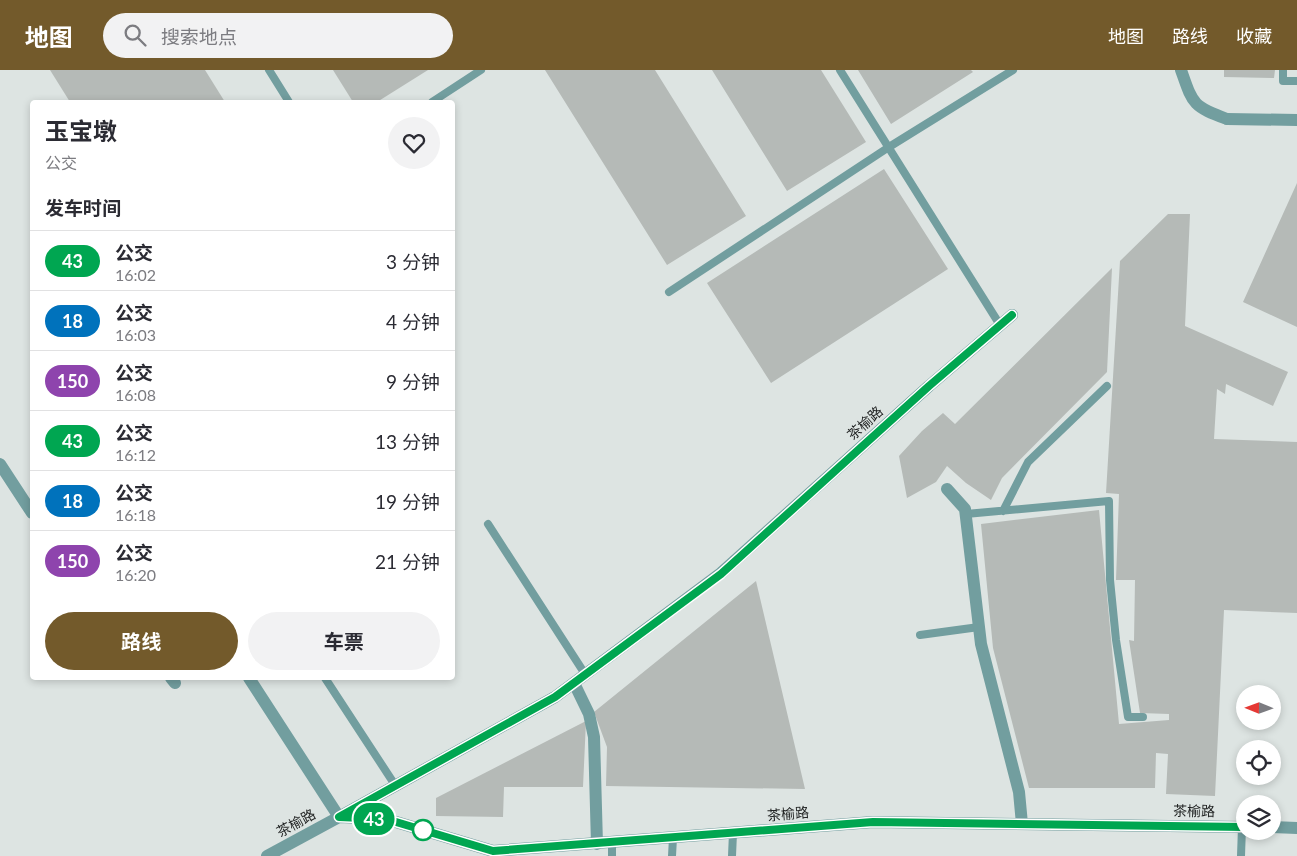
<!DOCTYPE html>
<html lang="zh">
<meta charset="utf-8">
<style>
:root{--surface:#fff;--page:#f2f2f3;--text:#2b2b33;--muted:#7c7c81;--line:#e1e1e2;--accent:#735a2b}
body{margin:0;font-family:Lato,"Noto Sans SC",sans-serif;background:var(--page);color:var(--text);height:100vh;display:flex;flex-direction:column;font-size:19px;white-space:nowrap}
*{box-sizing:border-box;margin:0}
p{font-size:16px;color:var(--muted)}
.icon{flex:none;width:28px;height:28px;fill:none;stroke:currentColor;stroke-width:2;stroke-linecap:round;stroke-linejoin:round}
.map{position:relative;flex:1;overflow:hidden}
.side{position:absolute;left:30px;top:30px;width:425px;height:580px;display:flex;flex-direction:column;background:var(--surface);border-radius:5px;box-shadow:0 2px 8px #0003}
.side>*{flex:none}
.badge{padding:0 10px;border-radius:16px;font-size:18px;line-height:32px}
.needle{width:32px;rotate:271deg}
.buttons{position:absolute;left:1236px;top:615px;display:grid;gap:10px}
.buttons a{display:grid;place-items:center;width:45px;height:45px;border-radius:50%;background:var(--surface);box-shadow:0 2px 8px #0003;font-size:25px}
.map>.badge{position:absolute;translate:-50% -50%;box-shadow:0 0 0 2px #fff}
h2{padding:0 15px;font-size:19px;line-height:45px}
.round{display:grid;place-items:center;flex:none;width:52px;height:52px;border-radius:26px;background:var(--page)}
.headline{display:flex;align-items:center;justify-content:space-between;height:85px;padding:0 15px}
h1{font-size:24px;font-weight:700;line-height:38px}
.action{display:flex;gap:10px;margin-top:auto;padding:10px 15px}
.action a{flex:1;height:58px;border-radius:30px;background:var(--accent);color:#fff;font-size:20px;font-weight:700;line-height:58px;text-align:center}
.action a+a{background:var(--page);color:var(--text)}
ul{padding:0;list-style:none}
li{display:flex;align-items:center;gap:15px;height:60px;padding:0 15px;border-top:1px solid var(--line)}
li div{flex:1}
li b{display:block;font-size:19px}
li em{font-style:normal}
li .badge{min-width:55px;font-weight:700;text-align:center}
header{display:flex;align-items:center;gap:30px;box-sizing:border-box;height:70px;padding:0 25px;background:var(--accent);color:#fff}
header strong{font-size:24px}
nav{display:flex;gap:28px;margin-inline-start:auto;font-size:18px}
.search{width:350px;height:45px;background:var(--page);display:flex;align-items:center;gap:12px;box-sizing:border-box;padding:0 18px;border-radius:28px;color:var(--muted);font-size:19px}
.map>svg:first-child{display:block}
.building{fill:#b5bab7}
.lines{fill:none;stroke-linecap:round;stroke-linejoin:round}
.service{stroke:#729e9f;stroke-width:8}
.minor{stroke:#729e9f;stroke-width:12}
.tertiary{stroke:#729e9f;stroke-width:12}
.line-casing{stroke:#fff;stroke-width:11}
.line{stroke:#00a651;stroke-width:8}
.stop-dot{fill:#fff;stroke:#00a651;stroke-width:2.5}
.labels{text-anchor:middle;stroke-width:4;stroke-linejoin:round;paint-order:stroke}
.street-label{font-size:14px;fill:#232525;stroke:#dde4e2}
</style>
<header>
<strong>地图</strong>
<div class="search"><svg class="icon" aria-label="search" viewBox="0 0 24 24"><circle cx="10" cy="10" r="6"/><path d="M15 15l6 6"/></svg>搜索地点</div>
<nav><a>地图</a><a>路线</a><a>收藏</a></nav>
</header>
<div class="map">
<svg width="1297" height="786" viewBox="0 0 1297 786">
<rect width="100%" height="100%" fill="#dde4e2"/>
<path class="building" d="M50 0H205L225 32H70Z
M333 0H428L377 32H353Z
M545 0H655L746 146 667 195Z
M712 0H821L866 72 787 121Z
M858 0H971L973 2 891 54Z
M1224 0H1275L1274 8 1224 7Z
M884 99 948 199 771 313 707 213Z
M1297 113V257L1243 232Z
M1168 144H1190L1185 256 1288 302 1273 336 1226 314 1225 324 1217 319 1214 369 1297 372V543L1224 540 1215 726 1166 724 1168 684 1156 683 1155 718H1029L993 578 981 454 1099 440 1119 654 1169 650V644L1140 643 1129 570 1134 571 1135 510H1116L1119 424 1106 423 1120 191Z
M1112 198 1107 302 1002 408 991 430 966 413 947 396 936 412 907 428 899 386 922 361 943 343 955 354Z
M756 511 805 719 606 716 607 677 594 642Z
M586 651 583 717H504L503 747 436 746V728Z"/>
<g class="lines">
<path class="service" d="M269 0 289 32
M840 0 1000 255
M1283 0V11H1297
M432 32 481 0
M669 222 889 77 1013 0
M1003 441 1028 392 1107 316
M966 444 1109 431 1110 510 1116 570 1128 647H1143
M488 454 585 604
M920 565 979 557
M325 608 395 715
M612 786V773
M672 786 673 768
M732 786 733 763
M1241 786 1242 757"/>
<path class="minor" d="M1181 0C1193 34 1192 36 1227 49
M0 394 32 443
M947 419 965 439 981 574 1019 722 1022 754
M171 608 175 613
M249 608 339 747 555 627 721 503 929 316 1012 245
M574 613 589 644 594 667 597 774"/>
<path class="tertiary" d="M1227 49 1297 50
M1272 757 1297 758
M267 786 339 747 386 749 493 781 873 752 1245 757"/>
</g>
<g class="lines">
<defs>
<path id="line" d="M1012 245 929 316 721 504 555 627 339 747 386 749 493 781 873 752 1245 757"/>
</defs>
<use href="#line" class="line-casing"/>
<use href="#line" class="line"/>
</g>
<circle class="stop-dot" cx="423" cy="760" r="10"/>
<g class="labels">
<g class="street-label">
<text transform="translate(865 353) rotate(-42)" y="5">茶榆路</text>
<text transform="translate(1194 741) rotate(1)" y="5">茶榆路</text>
<text transform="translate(788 744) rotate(-5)" y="5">茶榆路</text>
<text transform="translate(296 753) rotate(-29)" y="5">茶榆路</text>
</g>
</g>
</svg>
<div class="buttons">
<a><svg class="needle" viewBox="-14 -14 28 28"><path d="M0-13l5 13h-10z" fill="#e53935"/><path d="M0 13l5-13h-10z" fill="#7c7c81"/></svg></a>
<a><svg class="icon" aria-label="locate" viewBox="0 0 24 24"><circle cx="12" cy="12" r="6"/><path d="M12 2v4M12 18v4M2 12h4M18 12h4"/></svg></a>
<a><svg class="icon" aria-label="layers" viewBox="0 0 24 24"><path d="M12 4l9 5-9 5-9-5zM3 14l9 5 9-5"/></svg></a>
</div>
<b class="badge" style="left:374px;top:749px;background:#00a651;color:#fff">43</b>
<section class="side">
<div class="headline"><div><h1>玉宝墩</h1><p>公交</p></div><a class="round"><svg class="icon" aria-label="heart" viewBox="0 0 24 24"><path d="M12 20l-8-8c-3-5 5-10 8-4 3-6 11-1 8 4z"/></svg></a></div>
<h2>发车时间</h2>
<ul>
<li><span class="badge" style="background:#00a651;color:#fff">43</span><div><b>公交</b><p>16:02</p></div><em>3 分钟</em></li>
<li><span class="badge" style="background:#0072bc;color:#fff">18</span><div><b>公交</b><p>16:03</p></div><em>4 分钟</em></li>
<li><span class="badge" style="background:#8e44ad;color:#fff">150</span><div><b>公交</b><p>16:08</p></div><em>9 分钟</em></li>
<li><span class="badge" style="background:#00a651;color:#fff">43</span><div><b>公交</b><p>16:12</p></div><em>13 分钟</em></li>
<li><span class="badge" style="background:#0072bc;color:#fff">18</span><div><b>公交</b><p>16:18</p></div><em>19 分钟</em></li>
<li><span class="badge" style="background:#8e44ad;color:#fff">150</span><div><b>公交</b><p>16:20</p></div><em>21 分钟</em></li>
</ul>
<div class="action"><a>路线</a><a>车票</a></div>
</section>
</div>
